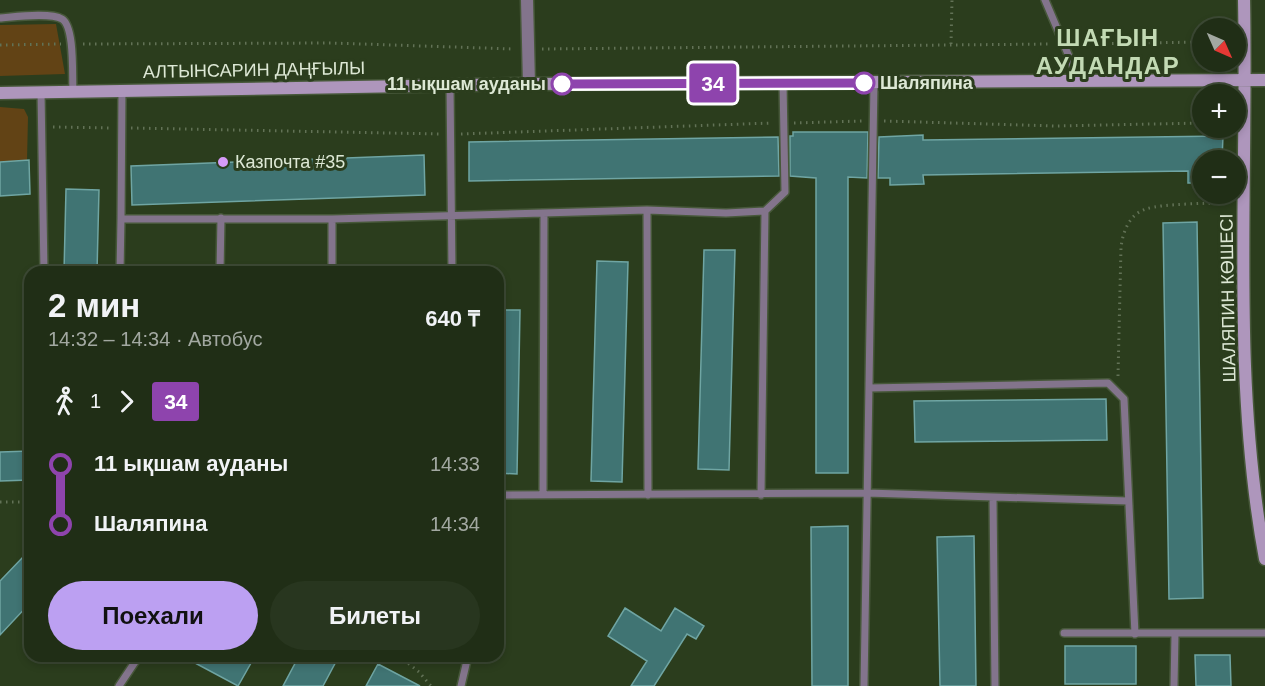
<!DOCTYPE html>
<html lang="ru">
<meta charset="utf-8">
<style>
:root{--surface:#202e16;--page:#28361f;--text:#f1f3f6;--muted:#a2a8a1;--line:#3d4a35;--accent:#bca0f2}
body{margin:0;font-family:Helvetica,sans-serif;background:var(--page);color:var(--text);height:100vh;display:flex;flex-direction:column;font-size:22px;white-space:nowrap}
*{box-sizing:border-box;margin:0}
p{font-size:20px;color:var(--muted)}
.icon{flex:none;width:33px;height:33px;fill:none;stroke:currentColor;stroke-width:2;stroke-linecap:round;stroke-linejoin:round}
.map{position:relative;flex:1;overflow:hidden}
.side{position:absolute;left:24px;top:266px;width:480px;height:396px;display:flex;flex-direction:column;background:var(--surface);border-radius:18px;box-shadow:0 3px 9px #0003,0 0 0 2px var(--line)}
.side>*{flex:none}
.badge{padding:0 12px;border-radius:4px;font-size:21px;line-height:39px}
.needle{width:39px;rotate:135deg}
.tools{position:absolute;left:1192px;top:18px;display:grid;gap:12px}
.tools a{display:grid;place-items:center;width:54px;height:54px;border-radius:50%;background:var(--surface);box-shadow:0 3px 9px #0003,0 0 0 2px var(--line);font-size:30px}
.map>.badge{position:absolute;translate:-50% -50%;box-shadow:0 0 0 3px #fff}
.legs{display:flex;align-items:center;gap:9px;height:66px;padding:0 24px;font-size:20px}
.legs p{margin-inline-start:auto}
.headline{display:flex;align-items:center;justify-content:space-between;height:102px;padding:0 24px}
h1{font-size:33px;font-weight:700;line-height:45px}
.button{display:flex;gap:12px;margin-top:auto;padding:12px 24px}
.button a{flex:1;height:69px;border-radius:36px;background:var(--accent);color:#111;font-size:24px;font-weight:700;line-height:69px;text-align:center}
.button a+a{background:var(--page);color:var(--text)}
ul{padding:0 24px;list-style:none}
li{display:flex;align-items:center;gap:21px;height:60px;font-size:22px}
li i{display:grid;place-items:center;width:9px;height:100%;margin:0 8px;background:currentColor}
li i::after{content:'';width:15px;height:15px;margin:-8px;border:4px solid;border-radius:50%;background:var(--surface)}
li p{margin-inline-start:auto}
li:first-child i{background:linear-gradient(#0000 50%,currentColor 0)}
li:last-child i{background:linear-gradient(currentColor 50%,#0000 0)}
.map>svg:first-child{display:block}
.green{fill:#624315}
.building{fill:#407473;stroke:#6fa5a3;stroke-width:1.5}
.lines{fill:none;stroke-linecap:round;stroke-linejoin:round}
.service-casing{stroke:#47583a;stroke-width:10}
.minor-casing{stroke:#47583a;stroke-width:15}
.secondary-casing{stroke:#47583a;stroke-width:15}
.path{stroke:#627256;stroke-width:3;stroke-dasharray:1.5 4.5;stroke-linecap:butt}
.service{stroke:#83748c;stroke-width:7}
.minor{stroke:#83748c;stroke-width:12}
.secondary{stroke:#ae96bc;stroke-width:12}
.line-1-casing{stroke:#fff;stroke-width:14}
.line-1{stroke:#8e44ad;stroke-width:9}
.stop-1-dot{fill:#fff;stroke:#8e44ad;stroke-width:3}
.poi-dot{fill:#d79bf9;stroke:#2b3d1d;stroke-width:2}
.labels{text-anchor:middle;stroke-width:6;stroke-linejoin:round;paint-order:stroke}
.street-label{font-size:18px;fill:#dde8d5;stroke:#2b3d1d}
.stop-label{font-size:18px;font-weight:bold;fill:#dde8d5;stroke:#2b3d1d;text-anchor:start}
.poi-label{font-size:18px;fill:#dde8d5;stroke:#2b3d1d;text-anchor:start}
.district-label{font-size:24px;font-weight:bold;letter-spacing:1.5px;fill:#c3dab4;stroke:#2b3d1d}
</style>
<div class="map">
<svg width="1265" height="686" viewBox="0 0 1265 686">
<rect width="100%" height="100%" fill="#2b3d1d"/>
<path class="green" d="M56 24 65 74 0 76V25Z
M0 107 24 109 28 117 27 161 0 162Z"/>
<path class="building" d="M793 132H868L867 178 848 177V473H816V178L790 176V136H793Z
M923 135V140L1223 136 1222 160H1203V183H1188V171L923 175 924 184 890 185V178H878L879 137Z
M778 137 779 176 469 181V142Z
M424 155 425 195 132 205 131 166Z
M29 160 30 194 0 196V162Z
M66 189 99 190 97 272H64Z
M1197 222 1203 598 1169 599 1163 223Z
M704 250H735L729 470 698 469Z
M597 261 628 262 622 482 591 481Z
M498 310H520L517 474 498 473Z
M1106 399 1107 440 915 442 914 401Z
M30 451V480L0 481V452Z
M848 526V686H812L811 527Z
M974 536 976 686H940L937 537Z
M23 557 30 564V603L0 635V581Z
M625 608 661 631 675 608 704 626 696 639 687 634 654 686H631L647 661 608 636Z
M1065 646H1136V684H1065Z
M1195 655H1230L1231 686H1196Z
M182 656H255L238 686Z
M299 656H339L323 686H283Z
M378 664 420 686H366Z"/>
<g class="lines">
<defs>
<path id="service" d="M1045 0 1079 80
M0 18C14 17 50 12 62 19 75 27 72 76 73 92
M450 85 452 272
M122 90 121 219H332L647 210 726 213 765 211 785 192 783 83
M41 92 44 272
M647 210 648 495
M120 272 121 219
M220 272 221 218
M332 272V219
M869 388 1108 383 1124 399 1135 634
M498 495 867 493 1128 501
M543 495 544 213
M761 495 765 211
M993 497 995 686
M1064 633H1265
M119 686 139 656
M461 686 468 656
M864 686 874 83
M1174 686 1175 634"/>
<path id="minor" d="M527 0 529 84"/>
<path id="secondary" d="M1244 0C1248 185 1231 377 1265 559
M0 93 529 84 1265 80"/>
</defs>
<use href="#service" class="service-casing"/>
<use href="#minor" class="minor-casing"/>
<use href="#secondary" class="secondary-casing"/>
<path class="path" d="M83 44 331 43 514 49
M951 44 952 0
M1076 44 1203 42
M0 45 61 44
M542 49 1051 44
M884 121 1056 126 1203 123
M794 123 862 121
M53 127 113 128
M131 128 440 134
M461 134 772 123
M1118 376 1121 247C1123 232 1129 214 1146 209 1164 203 1210 204 1231 202
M0 502H30
M399 656 419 672 431 686"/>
<use href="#service" class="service"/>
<use href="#minor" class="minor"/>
<use href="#secondary" class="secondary"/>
</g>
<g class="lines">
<defs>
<path id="line-1" d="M562 84 864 83"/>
</defs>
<use href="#line-1" class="line-1-casing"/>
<use href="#line-1" class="line-1"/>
</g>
<g class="stop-1-dot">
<circle cx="864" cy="83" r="10"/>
<circle cx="562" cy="84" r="10"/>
</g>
<circle class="poi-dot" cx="223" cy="162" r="6"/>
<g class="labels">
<g class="street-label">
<text transform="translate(254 70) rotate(-1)" y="6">АЛТЫНСАРИН ДАҢҒЫЛЫ</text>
<text transform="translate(1228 298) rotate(-91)" y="6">ШАЛЯПИН КӨШЕСІ</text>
</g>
<g class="stop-label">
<text x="880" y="89">Шаляпина</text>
<text x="546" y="90" text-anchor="end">11 ықшам ауданы</text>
</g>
<g class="poi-label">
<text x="235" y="168">Казпочта #35</text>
</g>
<g class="district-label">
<text x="1108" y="46">ШАҒЫН<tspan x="1108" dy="28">АУДАНДАР</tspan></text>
</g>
</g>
</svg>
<div class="tools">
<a><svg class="needle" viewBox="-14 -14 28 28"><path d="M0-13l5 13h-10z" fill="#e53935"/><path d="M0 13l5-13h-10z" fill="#a2a8a1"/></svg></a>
<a>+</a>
<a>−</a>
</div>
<b class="badge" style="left:713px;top:83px;background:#8e44ad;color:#fff">34</b>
<section class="side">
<div class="headline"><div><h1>2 мин</h1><p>14:32 – 14:34 · Автобус</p></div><b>640 ₸</b></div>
<div class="legs"><svg class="icon" aria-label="walk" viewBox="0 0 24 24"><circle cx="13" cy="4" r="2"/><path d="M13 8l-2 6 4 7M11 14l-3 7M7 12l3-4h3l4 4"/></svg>1<svg class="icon" aria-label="forward" viewBox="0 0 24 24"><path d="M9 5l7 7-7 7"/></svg><b class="badge" style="background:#8e44ad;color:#fff">34</b></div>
<ul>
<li><i style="color:#8e44ad"></i><b>11 ықшам ауданы</b><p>14:33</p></li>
<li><i style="color:#8e44ad"></i><b>Шаляпина</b><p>14:34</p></li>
</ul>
<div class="button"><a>Поехали</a><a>Билеты</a></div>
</section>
</div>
